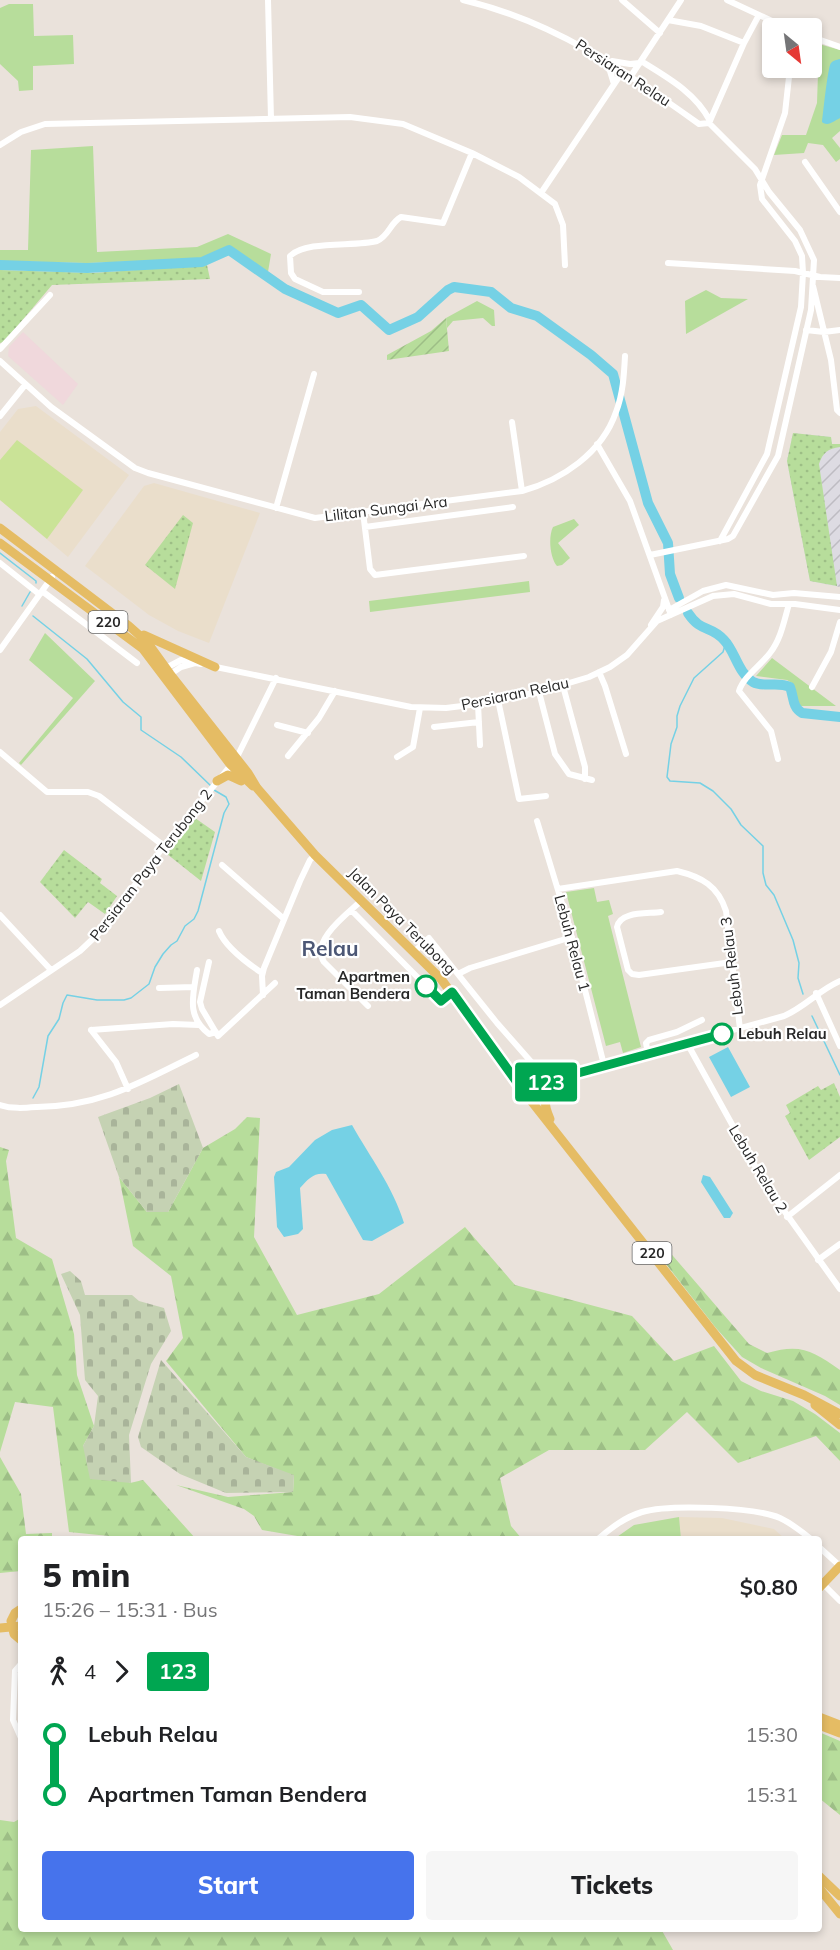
<!DOCTYPE html>
<meta charset="utf-8">
<style>
:root{--surface:#fff;--page:#f6f6f6;--text:#202124;--muted:#757577;--accent:#4673ec}
body{margin:0;font-family:Mulish,sans-serif;background:var(--page);color:var(--text);height:100vh;display:flex;flex-direction:column;font-size:22px;white-space:nowrap}
*{box-sizing:border-box;margin:0}
p{font-size:20px;color:var(--muted)}
.icon{flex:none;width:33px;height:33px;fill:none;stroke:currentColor;stroke-width:2;stroke-linecap:round;stroke-linejoin:round}
.map{position:relative;flex:1;overflow:hidden}
.panel{position:absolute;left:18px;top:1536px;width:804px;height:396px;display:flex;flex-direction:column;background:var(--surface);border-radius:6px;box-shadow:0 3px 9px #0003}
.panel>*{flex:none}
.badge{padding:0 12px;border-radius:4px;font-size:21px;line-height:39px}
.needle{width:39px;rotate:151deg}
.buttons{position:absolute;left:762px;top:18px;display:grid;gap:12px}
.buttons a{display:grid;place-items:center;width:60px;height:60px;border-radius:6px;background:var(--surface);box-shadow:0 3px 9px #0003;font-size:30px}
.map>.badge{position:absolute;translate:-50% -50%;box-shadow:0 0 0 3px #fff}
.legs{display:flex;align-items:center;gap:9px;height:66px;padding:0 24px;font-size:20px}
.legs p{margin-inline-start:auto}
.headline{display:flex;align-items:center;justify-content:space-between;height:102px;padding:0 24px}
h1{font-size:33px;font-weight:800;line-height:45px}
.button{display:flex;gap:12px;margin-top:auto;padding:12px 24px}
.button a{flex:1;height:69px;border-radius:6px;background:var(--accent);color:#fff;font-size:24px;font-weight:800;line-height:69px;text-align:center}
.button a+a{background:var(--page);color:var(--text)}
ul{padding:0 24px;list-style:none}
li{display:flex;align-items:center;gap:21px;height:60px;font-size:22px}
li i{display:grid;place-items:center;width:9px;height:100%;margin:0 8px;background:currentColor}
li i::after{content:'';width:15px;height:15px;margin:-8px;border:4px solid;border-radius:50%;background:var(--surface)}
li p{margin-inline-start:auto}
li:first-child i{background:linear-gradient(#0000 50%,currentColor 0)}
li:last-child i{background:linear-gradient(currentColor 50%,#0000 0)}
.map>svg:first-child{display:block}
.industrial{fill:url(#industrial-furrows)}
.education{fill:#eadecb}
.medical{fill:#f0d8dc}
.grass{fill:url(#grass-dots)}
.forest{fill:url(#forest-firs)}
.cemetery{fill:url(#cemetery-stones)}
.park{fill:#b7dd9b}
.garden{fill:url(#garden-furrows)}
.pitch{fill:#cae397}
.water{fill:#75d1e5}
.lines{fill:none;stroke-linecap:round;stroke-linejoin:round}
.stream{stroke:#75d1e5;stroke-width:1.5}
.river{stroke:#75d1e5;stroke-width:10}
.minor{stroke:#fff;stroke-width:6}
.primary{stroke:#e5bc64;stroke-width:9}
.line-1-casing{stroke:#fff;stroke-width:14}
.line-1{stroke:#00a651;stroke-width:9}
.stop-1-dot{fill:#fff;stroke:#00a651;stroke-width:3}
.labels{text-anchor:middle;stroke-width:4.5;stroke-linejoin:round;paint-order:stroke}
.shield{fill:#fff;stroke:#686868;stroke-width:1.5}
.shield-label{font-size:14px;font-weight:bold;fill:#282828}
.street-label{font-size:15px;fill:#282828;stroke:#fff}
.stop-label{font-size:15px;font-weight:bold;fill:#282828;stroke:#fff;text-anchor:end}
.district-label{font-size:21px;font-weight:bold;fill:#4c5775;stroke:#fff}
</style>
<div class="map">
<svg width="840" height="1950" viewBox="0 0 840 1950">
<defs>
<pattern id="industrial-furrows" width="10" height="10" patternUnits="userSpaceOnUse" patternTransform="scale(1.5)"><rect width="10" height="10" fill="#dddbe2"/><path d="M-1 1l2-2M0 10L10 0M9 11l2-2" fill="none" stroke="#bebcc2"/></pattern>
<pattern id="grass-dots" width="8" height="8" patternUnits="userSpaceOnUse" patternTransform="scale(1.5)"><rect width="8" height="8" fill="#b7dd9b"/><path d="M2 2h.1M6 6h.1" fill="none" stroke="#9dbe86" stroke-width="1.8" stroke-linecap="round"/></pattern>
<pattern id="forest-firs" width="22" height="20" patternUnits="userSpaceOnUse" patternTransform="scale(1.5)"><rect width="22" height="20" fill="#b7dd9b"/><path d="M5 1l3.5 6h-7zM16 11l3.5 6h-7z" fill="#9dbe86"/></pattern>
<pattern id="cemetery-stones" width="16" height="16" patternUnits="userSpaceOnUse" patternTransform="scale(1.5)"><rect width="16" height="16" fill="#c5d2b3"/><path d="M2 7V4a2 2 0 0 1 4 0v3zM10 15v-3a2 2 0 0 1 4 0v3z" fill="#a9b49a"/></pattern>
<pattern id="garden-furrows" width="10" height="10" patternUnits="userSpaceOnUse" patternTransform="scale(1.5)"><rect width="10" height="10" fill="#b7dd9b"/><path d="M-1 1l2-2M0 10L10 0M9 11l2-2" fill="none" stroke="#9dbe86"/></pattern>
</defs>
<rect width="100%" height="100%" fill="#eae2db"/>
<path class="industrial" d="M793 433 831 437 832 444H840V587L810 581 787 461Z"/>
<path class="education" d="M36 406 129 475 68 557 0 500V432L18 409Z
M154 483 260 513 209 643 178 631 149 615 85 566 144 486Z
M679 1517 722 1518 774 1529 785 1539H681Z"/>
<path class="medical" d="M23 332 78 384 63 405 8 356 9 347Z"/>
<path class="grass" d="M207 265 210 279 52 285 4 342 0 343V270L93 273Z
M793 433 831 437 832 444H840V447C828 449 823 452 819 464L837 586 810 581 787 461Z
M183 515 193 523 175 589 145 565Z
M195 818 215 832 201 881 167 854Z
M64 850 102 879 100 883 117 896 105 914 88 902 75 918 40 882Z
M834 1083 840 1097V1137L809 1160 785 1116 790 1113 786 1105 818 1086 821 1090Z"/>
<path class="forest" d="M247 1117 260 1118 254 1237 297 1315 379 1294 465 1227 515 1285 632 1316 674 1361 714 1346 741 1381 761 1391 793 1401 815 1414 840 1433V1461L816 1436 738 1463 687 1412 645 1450H549L500 1478 511 1526 522 1539H315L262 1530 254 1516 244 1509 176 1485 228 1497 293 1492 294 1476 246 1457 166 1361 183 1338 171 1276 133 1246 119 1177 147 1212H168L203 1148 235 1129Z
M0 1147 9 1150 6 1161 16 1238 52 1259 74 1334 77 1375 94 1426 83 1446 130 1483 143 1480 196 1539H139L69 1532 53 1407 15 1402 0 1452Z
M667 1249 749 1344 767 1353C801 1343 813 1351 840 1370V1405L825 1396 761 1368 742 1357 716 1328 659 1255Z
M0 1457 21 1494 26 1534 52 1533V1539H21V1571L0 1573Z
M819 1732 840 1741V1815L819 1798Z
M21 1818V1929H661L673 1950H0V1820L14 1822Z"/>
<path class="cemetery" d="M179 1084 203 1148 168 1212H147L119 1177 98 1117 150 1098Z
M70 1271 81 1281 85 1295H132L139 1301 164 1308 171 1331 151 1364 129 1435 131 1483 90 1479 83 1446 94 1426 98 1396 85 1380 80 1315 61 1274Z
M161 1360 246 1457 294 1475 293 1492 226 1493 180 1474 141 1447 138 1437Z"/>
<path class="park" d="M9 4H33L34 36 73 35 74 64 33 66V90L19 91 18 81 0 64V8Z
M819 44 840 50V131L832 138 840 148V159L836 162 823 145 808 143 804 153 774 155 782 135H806L817 103Z
M93 146 97 252 197 247 228 234 271 254 268 272 229 246 202 259 87 263 0 261V250H28L31 150Z
M706 290 721 298 748 299 686 334 685 301Z
M477 301 494 310 495 326H492L483 318 453 321 447 328 446 318Z
M574 519 579 525 558 543 570 558 562 565 557 566C550 558 548 537 553 527Z
M529 581 530 592 370 612 369 601Z
M45 633 95 681 21 765 19 763 73 698 29 660Z
M772 658 836 706H800L792 683 787 680 756 676Z
M594 888 597 902 609 900 613 914 608 916 641 1047 623 1053 620 1042 606 1046 566 892Z
M679 1517 681 1539H614L634 1525Z"/>
<path class="garden" d="M446 318 449 351 387 360V355L431 331Z"/>
<path class="pitch" d="M17 440 83 490 47 539 0 500V460Z"/>
<path class="water" d="M840 59V118C834 121 828 127 822 122 823 114 828 65 831 63 834 60 836 60 840 59Z
M728 1047 750 1087 731 1097 709 1057Z
M352 1125C370 1157 393 1187 404 1223L372 1241 363 1240 326 1174C314 1172 308 1179 300 1188L303 1229 298 1234 284 1237 277 1227 274 1177 276 1172 289 1167 315 1140 332 1130Z
M703 1175 710 1177 733 1213 730 1218H724L701 1182Z"/>
<g class="lines">
<path class="stream" d="M0 553 36 581V583
M22 606 30 592
M33 616 87 659 123 702 141 717V730L181 757 211 786
M726 642 723 652 694 678 680 706 677 716V727L671 744 667 777 670 781 700 783 713 791 731 809 741 825 763 846V873L766 885 774 895 793 940 799 963 798 978 803 994
M812 1016 840 1075
M33 1098 39 1087 48 1036 59 1019 63 1003 67 995 97 1000H124L131 998 149 984 155 967 163 954 171 945 177 941 185 926 194 919 198 911 224 813 229 804 226 797 214 790"/>
<path class="river" d="M0 265 87 268 202 262 229 250 285 289 338 313 361 305 389 330 418 317 448 290 454 287 491 292 511 308 537 316 591 355 613 374 648 503 668 543 670 574 679 598
M688 613C701 633 711 625 724 640 735 651 738 673 753 682 764 688 778 681 790 687 794 697 792 707 802 713L840 717"/>
<path class="minor" d="M268 0 271 119
M463 0C554 21 625 71 699 124L709 123 755 169 769 192 800 230 814 260 811 310 778 456 733 536 728 539 650 555
M622 0 660 33
M727 0 787 28
M668 20 701 26 744 43
M812 37 840 47
M603 61 610 71 614 84
M612 61 630 64 640 63
M641 61C667 77 696 93 710 121
M631 76 681 0
M709 123 744 43 759 15
M0 145 21 132 45 124 350 117 403 124 472 153 519 177 555 204 563 225 565 265
M805 162 840 212
M541 193 623 71
M668 263 795 271 820 277 840 278
M813 286 831 360 837 410 840 413
M359 292H323L295 279 291 273 290 256C306 240 355 247 377 241 389 236 390 223 401 217L443 223 472 153
M806 330 824 332 840 330
M0 349 50 295
M0 361 51 407 135 468 148 473 315 518 522 491C562 480 602 453 616 412 623 394 624 375 625 356
M0 416 25 385
M512 422 522 491
M597 444 630 501 671 615
M276 508 314 374
M363 512 370 569 375 575 524 556
M365 527 513 507
M720 541 767 454 801 307 803 273 802 256 795 241 762 199 760 185 785 113 790 68
M0 563 39 594
M42 591 137 663
M669 610 703 591 726 585 773 595 794 593 840 597
M651 625 663 607 664 600
M0 650 52 577
M211 666 411 707 446 708 478 704 539 692 589 677 610 667 627 655 657 621 713 596 734 594 771 604H795L840 610
M164 669 181 660 201 664
M599 672 605 686 626 754
M169 675 181 667 195 663
M563 686 585 767V779
M812 687 831 652 840 622
M539 692 555 754 569 774 592 780
M498 700 519 799 546 796
M478 704 480 745
M277 725 308 733
M434 727 479 722
M0 752 47 792H88L99 796 164 846
M288 756 319 718 335 691
M397 757 413 747 420 708
M778 759 771 731 739 691C743 677 761 665 770 653 781 639 784 621 789 604
M537 821 568 923 604 1065
M222 865 284 919
M558 889 677 871C702 877 718 886 726 911L740 1029
M361 901C347 914 310 941 324 962L368 1006
M351 910 441 1001 451 992
M661 912C647 914 620 911 617 927L628 970 632 974 639 975 732 962
M0 915 51 970
M219 931C226 948 247 963 262 973
M415 951 429 938 497 1023 548 1081
M209 962 200 1002 202 1009 218 1036 275 983
M197 970C193 996 186 1016 209 1034L216 1032
M458 974 470 968 572 937
M159 988 194 987
M816 993 840 1046
M263 995 262 976 264 968 300 881 310 860 315 855
M0 1005 80 951 99 933 164 846 236 759 276 678
M91 1030 173 1024 199 1025
M91 1030 116 1062 128 1089
M687 1043 765 1184 840 1289
M648 1054 646 1043 649 1040 677 1032 702 1020
M524 1092 548 1081 784 1016C805 1007 819 990 840 981
M0 1105C12 1109 24 1108 37 1107 102 1106 139 1083 196 1055
M787 1217 840 1175
M818 1260 840 1244
M598 1539C611 1528 625 1517 642 1512 669 1504 754 1507 780 1518 791 1523 801 1531 811 1539
M819 1547 840 1566
M823 1584 840 1601
M21 1664 15 1671 13 1720 21 1738"/>
<path class="primary" d="M0 528 129 626 147 642 170 674 248 773 257 788 315 855 441 979 532 1102 736 1361 755 1375 804 1395 840 1414
M0 543 143 649 230 764 253 786
M144 635 215 667
M217 781 228 775 241 781
M550 1119C543 1103 542 1091 556 1079
M815 1405 840 1425
M819 1588 840 1566
M21 1609 15 1613 11 1621 14 1634 21 1640
M0 1628 21 1626
M819 1717 840 1725
M819 1725 840 1733
M819 1876 840 1896
M819 1888 840 1914"/>
</g>
<g class="lines">
<defs>
<path id="line-1" d="M426 986 441 1001 452 992 524 1092 541 1083 556 1079 722 1034"/>
</defs>
<use href="#line-1" class="line-1-casing"/>
<use href="#line-1" class="line-1"/>
</g>
<g class="stop-1-dot">
<circle cx="426" cy="986" r="10"/>
<circle cx="722" cy="1034" r="10"/>
</g>
<g class="labels">
<g class="shield">
<rect x="88.5" y="611" width="39" height="22" rx="4.5"/>
<rect x="632.5" y="1242" width="39" height="22" rx="4.5"/>
</g>
<g class="shield-label">
<text x="108" y="627">220</text>
<text x="652" y="1258">220</text>
</g>
<g class="street-label">
<text transform="translate(623 73) rotate(33)" y="5">Persiaran Relau</text>
<text transform="translate(386 509) rotate(-7)" y="5">Lilitan Sungai Ara</text>
<text transform="translate(515 694) rotate(-12)" y="5">Persiaran Relau</text>
<text transform="translate(151 865) rotate(-52)" y="5">Persiaran Paya Terubong 2</text>
<text transform="translate(402 921) rotate(45)" y="5">Jalan Paya Terubong</text>
<text transform="translate(572 943) rotate(75)" y="5">Lebuh Relau 1</text>
<text transform="translate(732 966) rotate(-97)" y="5">Lebuh Relau 3</text>
<text transform="translate(758 1169) rotate(59)" y="5">Lebuh Relau 2</text>
</g>
<g class="stop-label">
<text x="410" y="982">Apartmen<tspan x="410" dy="17">Taman Bendera</tspan></text>
<text x="738" y="1039" text-anchor="start">Lebuh Relau</text>
</g>
<g class="district-label">
<text x="330" y="956">Relau</text>
</g>
</g>
</svg>
<div class="buttons">
<a><svg class="needle" viewBox="-14 -14 28 28"><path d="M0-13l5 13h-10z" fill="#e53935"/><path d="M0 13l5-13h-10z" fill="#757577"/></svg></a>
</div>
<b class="badge" style="left:546px;top:1082px;background:#00a651;color:#fff">123</b>
<section class="panel">
<div class="headline"><div><h1>5 min</h1><p>15:26 – 15:31 · Bus</p></div><b>$0.80</b></div>
<div class="legs"><svg class="icon" aria-label="walk" viewBox="0 0 24 24"><circle cx="13" cy="4" r="2"/><path d="M13 8l-2 6 4 7M11 14l-3 7M7 12l3-4h3l4 4"/></svg>4<svg class="icon" aria-label="forward" viewBox="0 0 24 24"><path d="M9 5l7 7-7 7"/></svg><b class="badge" style="background:#00a651;color:#fff">123</b></div>
<ul>
<li><i style="color:#00a651"></i><b>Lebuh Relau</b><p>15:30</p></li>
<li><i style="color:#00a651"></i><b>Apartmen Taman Bendera</b><p>15:31</p></li>
</ul>
<div class="button"><a>Start</a><a>Tickets</a></div>
</section>
</div>
